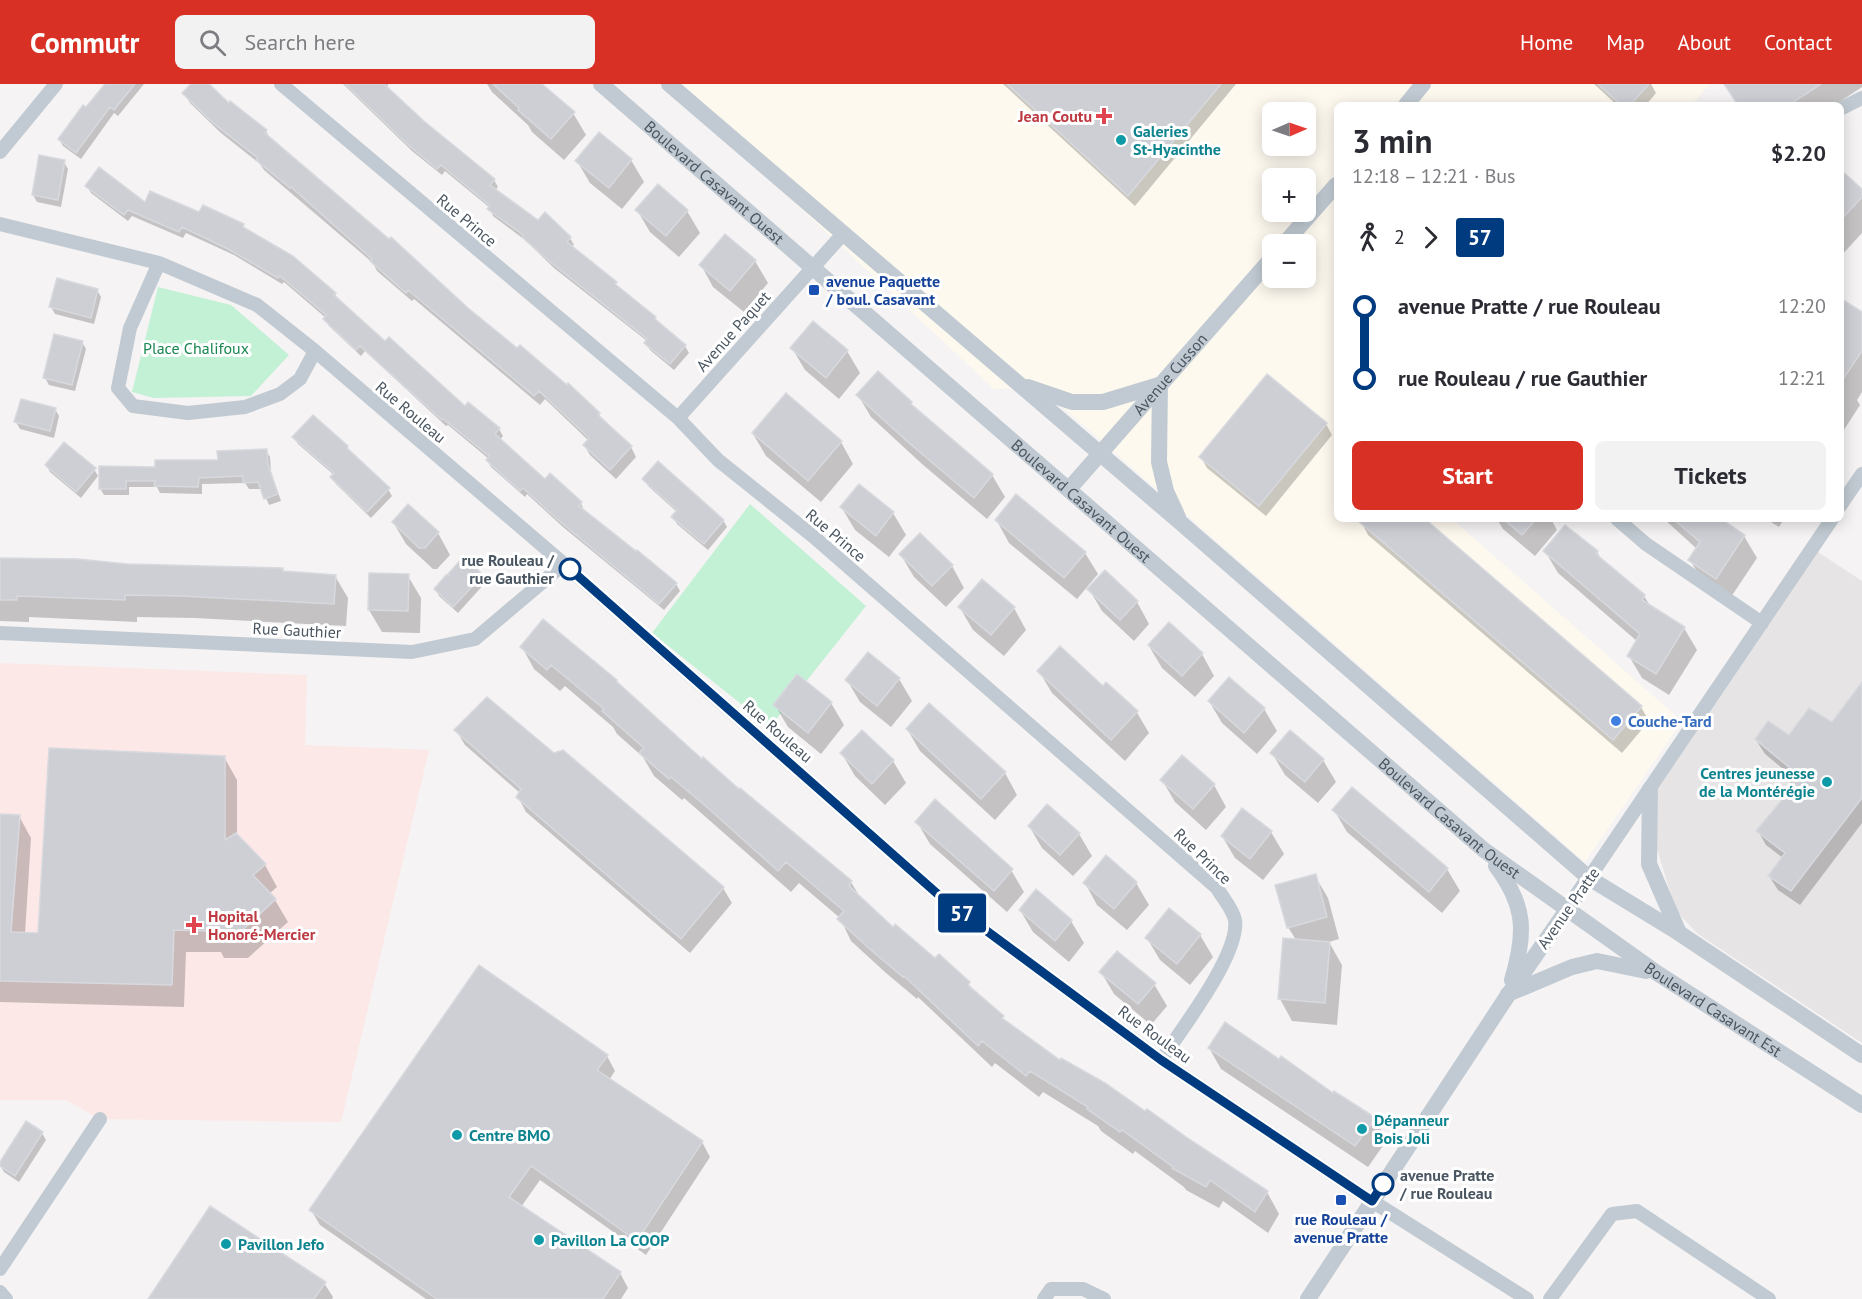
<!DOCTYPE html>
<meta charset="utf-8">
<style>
:root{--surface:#fff;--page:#f2f2f3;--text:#2b2b33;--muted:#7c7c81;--accent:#d93025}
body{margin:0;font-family:"PT Sans",sans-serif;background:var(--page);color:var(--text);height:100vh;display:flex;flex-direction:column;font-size:22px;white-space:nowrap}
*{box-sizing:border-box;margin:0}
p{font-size:20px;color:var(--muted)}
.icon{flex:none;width:33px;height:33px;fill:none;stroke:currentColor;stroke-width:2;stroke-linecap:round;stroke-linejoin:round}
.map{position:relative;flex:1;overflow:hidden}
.panel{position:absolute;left:1334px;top:18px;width:510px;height:420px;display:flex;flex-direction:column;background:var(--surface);border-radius:9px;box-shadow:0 3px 15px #0003}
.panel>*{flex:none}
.badge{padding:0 12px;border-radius:4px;font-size:21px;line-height:39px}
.needle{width:39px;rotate:88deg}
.fabs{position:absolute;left:1262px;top:18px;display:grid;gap:12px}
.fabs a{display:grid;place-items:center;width:54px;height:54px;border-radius:9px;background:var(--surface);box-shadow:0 3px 15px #0003;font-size:30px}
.map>.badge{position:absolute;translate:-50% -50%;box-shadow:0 0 0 3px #fff}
.legs{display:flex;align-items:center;gap:9px;height:66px;padding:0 18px;font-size:20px}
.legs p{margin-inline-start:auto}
.overview{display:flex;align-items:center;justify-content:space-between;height:102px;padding:0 18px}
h1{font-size:33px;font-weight:800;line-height:45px}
.action{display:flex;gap:12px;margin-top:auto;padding:12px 18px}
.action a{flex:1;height:69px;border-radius:9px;background:var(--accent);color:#fff;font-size:24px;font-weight:800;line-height:69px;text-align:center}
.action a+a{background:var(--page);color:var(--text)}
ul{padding:0 18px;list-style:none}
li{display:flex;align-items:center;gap:21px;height:72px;font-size:22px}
li i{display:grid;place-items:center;width:9px;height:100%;margin:0 8px;background:currentColor}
li i::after{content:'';width:15px;height:15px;margin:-8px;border:4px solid;border-radius:50%;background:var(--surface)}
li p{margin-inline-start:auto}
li:first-child i{background:linear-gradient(#0000 50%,currentColor 0)}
li:last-child i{background:linear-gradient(currentColor 50%,#0000 0)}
header{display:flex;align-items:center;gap:36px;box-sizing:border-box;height:84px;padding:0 30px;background:var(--accent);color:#fff}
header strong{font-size:28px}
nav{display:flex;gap:33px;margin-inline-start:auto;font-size:21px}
.search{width:420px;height:54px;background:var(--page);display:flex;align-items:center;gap:15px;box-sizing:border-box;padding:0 21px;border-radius:9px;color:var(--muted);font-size:22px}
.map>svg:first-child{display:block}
.commercial{fill:#fdf9ef;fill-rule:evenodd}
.education{fill:#e6e4e5}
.medical{fill:#fce8e6}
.green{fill:#c3f1d5}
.shadow{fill:#0003}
.building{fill:#cdcfd5;stroke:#d7d9de;stroke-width:1.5}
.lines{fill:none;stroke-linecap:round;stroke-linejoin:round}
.minor{stroke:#c1cad2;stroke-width:14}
.tertiary{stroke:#c1cad2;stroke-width:16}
.line-1-casing{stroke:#fff;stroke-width:14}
.line-1{stroke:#003b80;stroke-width:9}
.health-dot{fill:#e0444e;stroke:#fff;stroke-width:2}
.culture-dot{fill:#0f9aa8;stroke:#fff;stroke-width:2}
.transit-dot{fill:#1a4fb4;stroke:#fff;stroke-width:2}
.stop-1-dot{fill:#fff;stroke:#003b80;stroke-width:3}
.shop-dot{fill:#3f7fe0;stroke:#fff;stroke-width:2}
.labels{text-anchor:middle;stroke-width:6;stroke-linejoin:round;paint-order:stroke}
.health-label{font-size:16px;font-weight:bold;fill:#be3a42;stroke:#fff;text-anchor:end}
.culture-label{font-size:16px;font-weight:bold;fill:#0d838f;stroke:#fff;text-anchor:start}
.street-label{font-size:16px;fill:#4a5661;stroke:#fff}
.transit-label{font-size:16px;font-weight:bold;fill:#164399;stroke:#fff;text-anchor:start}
.park-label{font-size:16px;fill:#17864f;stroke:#fff}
.stop-label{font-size:16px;font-weight:bold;fill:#4a5661;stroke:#fff;text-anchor:end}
.shop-label{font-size:16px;font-weight:bold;fill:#366cbe;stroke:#fff;text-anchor:start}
</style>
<header>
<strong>Commutr</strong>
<div class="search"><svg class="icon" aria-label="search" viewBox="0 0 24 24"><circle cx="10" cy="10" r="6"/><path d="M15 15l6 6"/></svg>Search here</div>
<nav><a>Home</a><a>Map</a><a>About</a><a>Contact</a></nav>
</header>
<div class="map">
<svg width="1862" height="1215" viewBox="0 0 1862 1215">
<rect width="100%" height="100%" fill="#f5f3f3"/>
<path class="commercial" d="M668 0H1710L1691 21H1336V435H1452L1682 637 1585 778 1043 306 1035 304 994 305ZM1272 28H1305V62H1272ZM1272 94H1305V128H1272ZM1272 160H1305V194H1272Z"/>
<path class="education" d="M1818 468 1862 497V959L1698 850 1676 827 1656 762 1658 703Z"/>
<path class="medical" d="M0 579 307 591 305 661 429 666 341 1038 100 1035 66 1016H0Z"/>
<path class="green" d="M158 203 231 221 289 271 251 312 154 314 132 308Z
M750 420 866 522 770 643 652 549Z"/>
<path class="shadow" d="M106 0H144L118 32 114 29 81 75 63 62 59 55Z
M193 0H206L229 22 231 20 266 47 271 56 467 225 599 330 604 338 631 363 636 373 616 395 590 371 584 361 589 357 545 315 540 321 414 215 412 217 377 187 373 179 264 86 260 80 221 49 190 19 184 9Z
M343 0H388L387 4 424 39 494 96 498 103 495 106 538 138 570 154 574 161 571 163 655 234 659 241 685 262 689 269 674 286 650 266 646 259 647 257 554 184 525 156 493 132 490 124 445 87 442 91 412 67Z
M487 0H540L573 29 586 51 564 76 532 48 528 41 492 8Z
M1003 0H1236L1135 122Z
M1594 0H1651L1656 9 1646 21H1617Z
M1731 0H1862V3L1835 21H1738L1727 3Z
M40 73 64 78 68 85 61 123 37 118 33 111Z
M631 76 644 98 622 125 590 99 577 77Z
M1840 87 1862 107V149L1840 173Z
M87 102 146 120 200 130 243 141 246 146 335 210 339 217 385 259 465 324 499 345 503 352 500 356 545 397 581 419 584 427 676 500 680 507 664 526 563 443 527 410 525 413 491 383 487 376 489 375 448 341 446 342 365 267 361 272 329 242 325 235 326 234 284 198 282 200 234 171 186 149 183 154 132 132 128 137 91 109Z
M637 126 687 127 700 149 679 173 650 148Z
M725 152 755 177 768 199 744 228 713 203 701 181Z
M97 206 101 213 94 240 55 230 51 223Z
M1840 226 1862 230V308L1857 316 1860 321 1840 352Z
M82 258 86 265 75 307 49 301 45 294Z
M792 264 847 267 860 289 839 315 805 286Z
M858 311 911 319 915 326 992 391 1005 413 987 435 922 380 871 333Z
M55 325 59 332 54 354 20 345 16 338Z
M1326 340 1332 351 1266 432 1207 384 1201 373Z
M753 350 841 358 853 380 821 418 766 372Z
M294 354 347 363 351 370 388 405 392 412 371 434 336 400 332 393 334 391 298 360Z
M266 367 270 373 271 388 281 417 269 421 262 405H249L245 399 202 400V410L160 409 157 403H129V411H104L100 404 156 385 219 378Z
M46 381 94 385 98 392 81 414 50 388Z
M644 395 723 436 727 443 708 466 677 440 673 433 677 428 648 402Z
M859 402 893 429 906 451 889 473 855 446 842 424Z
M1360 435H1422L1641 623 1649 637 1622 669 1368 451Z
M1497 435H1551L1557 446 1535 472 1503 445Z
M1664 435H1722L1721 436 1744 452 1757 474 1729 516 1703 498 1690 476 1697 465Z
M1766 435H1784L1779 443Z
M997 437 1085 469 1098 490 1077 515 1009 459Z
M393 438 438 449 450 471 437 485H433L406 460Z
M1545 467 1597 468 1603 478 1644 512 1651 523 1684 544 1697 566 1669 611 1642 594 1629 572 1638 558 1558 489Z
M901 471 952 482 964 504 946 523 914 493Z
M0 476 335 492 348 514 346 542 195 534 137 533V538L29 533V538L0 537Z
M482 491 486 498 458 529 439 512 436 505 451 493Z
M408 492 421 514 420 549 382 548 369 526Z
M1089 505 1137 518 1149 540 1134 557 1102 527Z
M960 524H1014L1026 546 1004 572 973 546Z
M1149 562 1202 570 1214 592 1195 613 1162 584Z
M522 563 616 597 619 602 702 677 739 707 741 706 851 798 861 815 893 845 968 899 973 908 1002 933 1006 939 1061 978 1267 1108 1279 1130 1268 1149 1223 1117 1219 1124 1186 1106 1184 1103 1135 1067 1133 1070 1101 1047 1098 1042 1043 1008 1039 1013 995 979 992 983 918 913 917 915 886 889 851 857 840 834 799 799 791 808 684 714 682 716 654 692 643 673 617 650 613 643 565 602 560 607 534 585Z
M1039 587 1136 627 1149 649 1125 677 1052 609Z
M899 595 912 617 891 643 860 618 847 596Z
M1862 601V739L1800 821 1778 806 1769 792 1783 774 1766 761 1758 747 1794 704 1786 691 1788 689 1765 670 1756 656 1790 653 1832 640Z
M1209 617 1264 625 1277 647 1257 670 1222 639Z
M831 619 844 641 821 670 788 643 775 621Z
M907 645 1005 689 1017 711 995 736 920 667Z
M456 646 553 671 563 668 723 804 732 819 690 869 526 728 518 713 520 709 465 661Z
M1272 669 1323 676 1336 698 1318 719 1285 691Z
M842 670 893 677 906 699 885 721 855 692Z
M224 673 237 696V752L265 781 277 803 269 810 275 816 288 838 248 874H224L221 868H186L184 923 0 918V732H19L31 754 25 850H39Z
M1162 696 1214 701 1226 723 1206 746 1175 718Z
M1047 722 1079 750 1092 772 1073 792 1042 764 1029 742Z
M1334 726 1447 785 1460 807 1442 829 1347 748Z
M917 738 1011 786 1024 808 1007 828 930 760Z
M1271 748 1284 770 1263 796 1235 774 1222 752Z
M1315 792 1328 814 1339 855 1329 858 1342 881 1337 941 1292 937 1280 915 1296 856 1288 843Z
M1085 799H1136L1149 821 1127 846 1097 821Z
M1036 807 1071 837 1084 859 1069 878 1033 848 1020 826Z
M1200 851 1213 873 1190 901 1160 876 1147 854Z
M1101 888 1154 900 1167 922 1151 941 1114 910Z
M1209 964 1279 978 1375 1035 1387 1056 1368 1083 1221 985Z
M607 972 615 987 609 996 702 1058 710 1073 646 1171 540 1096 521 1123 620 1189 628 1204 621 1215H426L320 1141 311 1126Z
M42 1049 46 1056 19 1098 4 1088 0 1081Z
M324 1199 333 1213 332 1215H149Z"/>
<path class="building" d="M105 0H135L114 26 110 23 76 69 58 55 83 21 86 23Z
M191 0H209L229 19 230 17 267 46 265 49 389 155 391 153 468 224 517 264 520 261 567 301 568 299 600 329 598 331 632 362 610 386 583 361 589 354 539 307 534 312 408 206 406 209 370 177 372 175 291 103 290 104 256 76 258 74 213 39 182 9Z
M345 0H384L425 38 495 95 490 101 538 136 545 128 571 153 567 158 617 198 615 200 656 233 655 235 686 261 670 280 644 259 647 255 549 177 522 153 523 151 487 125 490 122 441 81 437 85 407 60Z
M493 0H542L575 28 551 55 518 26 519 24Z
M1007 0H1221L1128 112Z
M1598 0H1649L1630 21H1621Z
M1724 0H1821L1789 21H1738Z
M599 48 632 75 609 104 575 77Z
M39 71 65 76 58 116 32 111Z
M99 83 145 118 150 107 199 128 203 121 244 140 243 143 293 172 336 209 334 211 385 257 389 253 465 322 468 318 500 344 495 350 545 395 550 389 582 418 579 422 636 467 637 466 677 499 659 520 558 436 523 404 520 407 486 376 489 372 443 335 442 336 360 262 356 266 323 235 326 231 280 192 278 194 228 165 182 143 179 148 128 126 124 131 85 102Z
M1840 85 1862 105V113L1840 137Z
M658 100 688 126 666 152 635 126Z
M725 150 756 176 730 207 699 181Z
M57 194 98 205 91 234 49 223Z
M1840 214 1862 228V267L1840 300Z
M813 237 848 266 826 294 790 264Z
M54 250 83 257 72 301 43 294Z
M878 287 912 318 911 320 993 390 974 414 908 358 856 311Z
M1267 290 1327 339 1259 422 1199 373Z
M786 309 842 357 808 397 752 349Z
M21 315 56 324 50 347 14 338Z
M313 331 348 362 347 364 390 404 367 428 330 393 334 389 292 353Z
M64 358 96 384 76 408 45 381Z
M267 365 268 380 278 410 264 415 258 398 243 399V392L199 394 198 403 154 402 155 397H126V405H99V382L155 383V376H218L217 367Z
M658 377 724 436 704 460 671 433 677 426 642 395Z
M859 400 894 428 876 452 840 423Z
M1016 410 1086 468 1064 494 995 436Z
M408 420 439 448 425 464H419L392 438Z
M1356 435H1425L1642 622 1613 656Z
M1503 435H1536L1522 451Z
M1673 435H1721L1745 451 1716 495 1688 476 1700 458Z
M1565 441 1598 467 1596 470 1645 511 1642 516 1685 543 1656 590 1627 572 1640 550 1543 467Z
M920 449 953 481 932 502 899 470Z
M464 472 483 491 453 523 434 505 446 491H450L448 490Z
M0 474 78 475 127 480 283 484V487L336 491 334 520 181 512 125 511V516L17 512V516H0Z
M1105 486 1138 517 1120 536 1087 505Z
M369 489 409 490 408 527 368 526Z
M982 495 1015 523 991 551 958 523Z
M543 535 617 596 616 597 702 675 703 673 739 705 740 704 852 797 849 802 893 843 895 840 935 874 939 870 970 898 968 901 1004 932 1002 934 1060 976 1061 974 1105 999 1145 1027 1147 1025 1189 1055 1268 1107 1255 1128 1210 1096 1206 1103 1172 1084 1173 1083 1122 1046 1120 1048 1087 1025 1088 1023 1030 987 1026 992 982 957 978 962 904 892 903 893 872 867 837 835 844 827 786 778 778 787 708 724 671 693 669 695 639 669 644 664 602 627 604 625 551 581 547 586 520 563Z
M1169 538 1203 569 1182 592 1148 561Z
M1060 562 1103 602 1106 598 1138 627 1111 656 1037 587Z
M868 568 900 594 877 622 845 596Z
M797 590 832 618 808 649 773 621Z
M1229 593 1265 624 1244 649 1208 617Z
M1862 598V714L1791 807 1768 792 1785 769 1756 747 1795 700 1784 691 1790 684 1755 655 1768 637 1789 651 1809 624 1832 638Z
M487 613 554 669 563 666 724 803 681 855 516 713 521 705 454 646Z
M929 619 1006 688 981 715 906 645Z
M862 646 894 676 872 700 840 669Z
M1290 646 1324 675 1305 698 1270 669Z
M49 664 225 672V756L236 749 266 780 253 791 276 815 235 853 210 852V847L174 846 172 901 0 897V730L20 731 11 848 38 849Z
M1182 671 1215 700 1193 725 1160 696Z
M1352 703 1448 784 1429 808 1332 726Z
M935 715 1013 785 994 807 915 738Z
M1047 720 1080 749 1060 771 1028 742Z
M1242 724 1272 747 1250 775 1221 752Z
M1106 771 1137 798 1114 825 1083 799Z
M1316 790 1327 833 1287 844 1275 801Z
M1036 805 1072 836 1055 857 1019 826Z
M1169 824 1201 850 1177 880 1145 854Z
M1283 854 1330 858 1325 919 1278 915Z
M1117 867 1156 899 1138 920 1099 888Z
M479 881 608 971 597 986 703 1057 637 1157 531 1082 509 1113 621 1188 603 1215H437L309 1126Z
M1225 938 1279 975 1281 972 1333 1009 1334 1007 1376 1034 1355 1062 1208 964Z
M26 1037 43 1048 15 1092 0 1082V1078Z
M210 1122 326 1198 314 1215H148Z"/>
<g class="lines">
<path class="minor" d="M281 0 678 334 718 376 814 453 1217 804C1222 813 1233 825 1235 836 1240 870 1181 946 1161 976
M1840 25 1862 14
M0 68 56 0
M0 140 159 179 257 221 315 267 564 480 941 813 1161 976 1372 1117 1527 1215
M159 179 130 244 118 304 133 322 188 329 245 323 280 310 300 295 315 267
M678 334 843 150
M1840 422 1862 390
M1617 435 1646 460 1762 539
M0 549 412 568 475 555 564 480
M1589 794 1832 435
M0 1185 100 1035
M0 1208 6 1215
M1044 1215 1051 1205H1083L1104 1215
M1550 1215 1612 1130 1637 1127 1769 1215"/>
<g class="tertiary">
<path id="s1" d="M601 0 1484 766 1657 889 1862 1021"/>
<path d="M669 0 1181 439 1589 794 1679 849 1862 971"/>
<path d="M1406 21 1423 0"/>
<path d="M1284 160 1336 101"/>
<path d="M1160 301 1159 378 1166 407 1178 433"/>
<path d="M1028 303 1072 318H1103L1159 301"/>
<path id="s2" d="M1069 405 1272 174"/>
<path d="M1650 705 1649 780 1679 849"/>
<path d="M1496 782C1526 822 1526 849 1512 896"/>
<path d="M1508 910 1572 883 1597 877 1646 887"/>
<path d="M1308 1215 1508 911 1589 794"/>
</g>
</g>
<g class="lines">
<defs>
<path id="line-1" d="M570 485 941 813 1161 976 1372 1117 1383 1100"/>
</defs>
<use href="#line-1" class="line-1-casing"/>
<use href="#line-1" class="line-1"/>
</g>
<g class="health-dot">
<path d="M1101 23h6v6h6v6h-6v6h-6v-6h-6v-6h6z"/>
<path d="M191 832h6v6h6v6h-6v6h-6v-6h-6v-6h6z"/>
</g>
<g class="culture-dot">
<circle cx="1121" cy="56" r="6"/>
<circle cx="1827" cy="698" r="6"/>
<circle cx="1362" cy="1045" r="6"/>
<circle cx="457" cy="1051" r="6"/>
<circle cx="539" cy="1156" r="6"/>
<circle cx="226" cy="1160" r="6"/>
</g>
<g class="transit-dot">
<rect x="808" y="200" width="12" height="12" rx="3"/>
<rect x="1335" y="1110" width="12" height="12" rx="3"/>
</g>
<g class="stop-1-dot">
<circle cx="570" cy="485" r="10"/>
<circle cx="1383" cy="1100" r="10"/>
</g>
<circle class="shop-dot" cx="1616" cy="637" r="6"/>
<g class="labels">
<g class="health-label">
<text x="1092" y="38">Jean Coutu</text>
<text x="208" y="838" text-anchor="start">Hopital<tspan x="208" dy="18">Honoré-Mercier</tspan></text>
</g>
<g class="culture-label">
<text x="1133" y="53">Galeries<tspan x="1133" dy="18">St-Hyacinthe</tspan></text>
<text x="1815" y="695" text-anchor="end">Centres jeunesse<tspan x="1815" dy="18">de la Montérégie</tspan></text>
<text x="1374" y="1042">Dépanneur<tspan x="1374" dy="18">Bois Joli</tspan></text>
<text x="469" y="1057">Centre BMO</text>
<text x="551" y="1162">Pavillon La COOP</text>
<text x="238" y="1166">Pavillon Jefo</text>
</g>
<g class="street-label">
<text dy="6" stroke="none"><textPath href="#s1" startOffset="150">Boulevard Casavant Ouest</textPath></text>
<text transform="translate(467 136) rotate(40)" y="6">Rue Prince</text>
<text transform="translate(733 247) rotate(-48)" y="6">Avenue Paquet</text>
<text dy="6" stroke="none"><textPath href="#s2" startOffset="153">Avenue Cusson</textPath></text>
<text transform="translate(411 328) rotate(40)" y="6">Rue Rouleau</text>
<text dy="6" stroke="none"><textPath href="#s1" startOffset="636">Boulevard Casavant Ouest</textPath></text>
<text transform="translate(836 451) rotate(40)" y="6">Rue Prince</text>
<text transform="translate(297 546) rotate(3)" y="6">Rue Gauthier</text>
<text transform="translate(778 647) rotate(41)" y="6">Rue Rouleau</text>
<text dy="6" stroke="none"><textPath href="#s1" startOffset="1122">Boulevard Casavant Ouest</textPath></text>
<text transform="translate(1203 772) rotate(44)" y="6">Rue Prince</text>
<text transform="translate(1568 824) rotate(-55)" y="6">Avenue Pratte</text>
<text dy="6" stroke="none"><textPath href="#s1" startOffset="1448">Boulevard Casavant Est</textPath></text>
<text transform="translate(1155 950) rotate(36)" y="6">Rue Rouleau</text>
</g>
<g class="transit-label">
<text x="826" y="203">avenue Paquette<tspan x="826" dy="18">/ boul. Casavant</tspan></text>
<text x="1341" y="1141" text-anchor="middle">rue Rouleau /<tspan x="1341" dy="18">avenue Pratte</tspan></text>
</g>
<g class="park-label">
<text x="196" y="270">Place Chalifoux</text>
</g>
<g class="stop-label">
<text x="554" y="482">rue Rouleau /<tspan x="554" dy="18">rue Gauthier</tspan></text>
<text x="1400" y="1097" text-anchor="start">avenue Pratte<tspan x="1400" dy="18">/ rue Rouleau</tspan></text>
</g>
<g class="shop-label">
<text x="1628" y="643">Couche-Tard</text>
</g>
</g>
</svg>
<div class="fabs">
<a><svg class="needle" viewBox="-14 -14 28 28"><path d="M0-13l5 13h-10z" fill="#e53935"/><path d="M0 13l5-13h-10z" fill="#7c7c81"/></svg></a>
<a>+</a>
<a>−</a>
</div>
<b class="badge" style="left:962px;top:829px;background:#003b80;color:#fff">57</b>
<section class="panel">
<div class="overview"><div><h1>3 min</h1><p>12:18 – 12:21 · Bus</p></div><b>$2.20</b></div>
<div class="legs"><svg class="icon" aria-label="walk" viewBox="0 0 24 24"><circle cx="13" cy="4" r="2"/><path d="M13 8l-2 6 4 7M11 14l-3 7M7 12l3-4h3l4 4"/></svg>2<svg class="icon" aria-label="forward" viewBox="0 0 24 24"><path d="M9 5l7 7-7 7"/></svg><b class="badge" style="background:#003b80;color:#fff">57</b></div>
<ul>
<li><i style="color:#003b80"></i><b>avenue Pratte / rue Rouleau</b><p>12:20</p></li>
<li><i style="color:#003b80"></i><b>rue Rouleau / rue Gauthier</b><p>12:21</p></li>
</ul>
<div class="action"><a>Start</a><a>Tickets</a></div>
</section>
</div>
